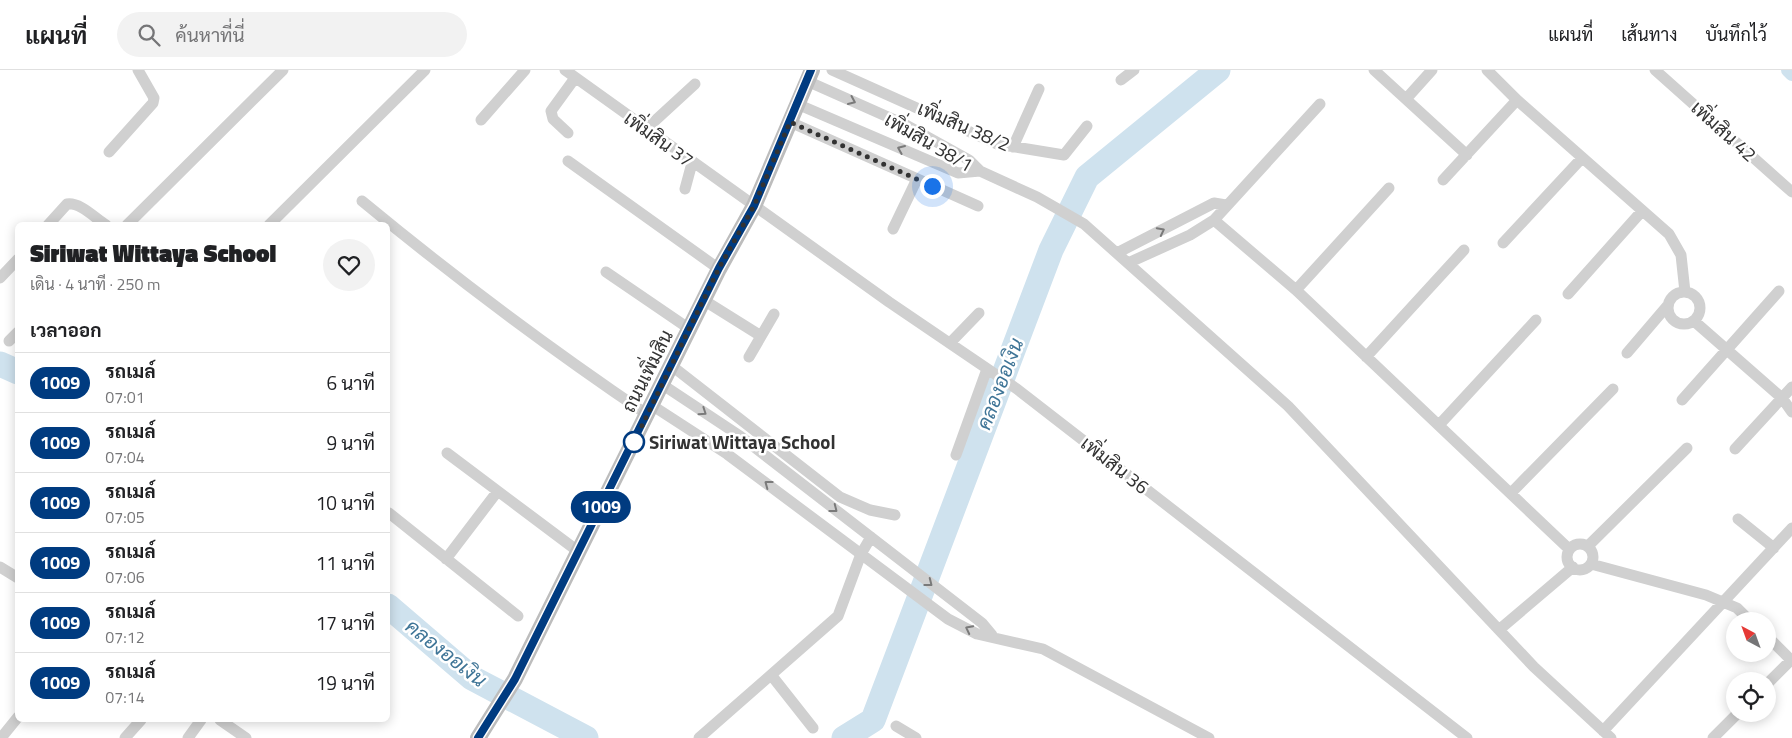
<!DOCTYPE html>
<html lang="th">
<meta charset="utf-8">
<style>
:root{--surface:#fff;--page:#f2f2f2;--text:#202124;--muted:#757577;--line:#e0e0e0}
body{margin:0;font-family:"Titillium Web",Sarabun,sans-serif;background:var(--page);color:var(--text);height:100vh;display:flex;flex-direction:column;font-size:19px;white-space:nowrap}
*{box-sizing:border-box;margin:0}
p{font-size:16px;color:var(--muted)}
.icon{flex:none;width:28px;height:28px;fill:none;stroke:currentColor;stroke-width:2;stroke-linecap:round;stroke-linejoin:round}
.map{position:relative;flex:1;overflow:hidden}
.drawer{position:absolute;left:15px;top:152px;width:375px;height:500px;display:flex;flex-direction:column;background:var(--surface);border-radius:8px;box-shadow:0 2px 12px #0003}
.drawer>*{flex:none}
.badge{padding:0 10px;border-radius:16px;font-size:18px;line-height:32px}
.needle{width:32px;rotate:319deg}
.buttons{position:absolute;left:1726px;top:542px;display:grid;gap:10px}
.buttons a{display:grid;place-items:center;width:50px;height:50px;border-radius:50%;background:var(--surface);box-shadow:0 2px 12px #0003;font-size:25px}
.you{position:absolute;width:25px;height:25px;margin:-12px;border:4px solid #fff;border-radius:50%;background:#1a73e8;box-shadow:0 0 0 8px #1a73e833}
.map>.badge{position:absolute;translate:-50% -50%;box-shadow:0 0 0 2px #fff}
h2{padding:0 15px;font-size:19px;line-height:45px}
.round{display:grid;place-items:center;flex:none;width:52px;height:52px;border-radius:26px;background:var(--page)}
.headline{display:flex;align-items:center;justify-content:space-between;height:85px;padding:0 15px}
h1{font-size:24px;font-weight:800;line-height:38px}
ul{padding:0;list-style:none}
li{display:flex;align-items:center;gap:15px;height:60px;padding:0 15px;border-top:1px solid var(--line)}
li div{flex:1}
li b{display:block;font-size:19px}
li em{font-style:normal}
li .badge{min-width:55px;font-weight:700;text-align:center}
header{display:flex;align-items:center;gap:30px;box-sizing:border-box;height:70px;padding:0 25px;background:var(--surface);border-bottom:1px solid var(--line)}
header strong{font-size:24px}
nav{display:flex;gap:28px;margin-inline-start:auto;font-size:18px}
.search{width:350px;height:45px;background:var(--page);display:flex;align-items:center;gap:12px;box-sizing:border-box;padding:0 18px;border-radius:28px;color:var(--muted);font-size:19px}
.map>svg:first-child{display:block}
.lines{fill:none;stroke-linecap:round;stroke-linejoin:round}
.canal{stroke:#cfe2ee;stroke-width:14}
.river{stroke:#cfe2ee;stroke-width:25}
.street{stroke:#d0d0d0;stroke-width:11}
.secondary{stroke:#bdbdbd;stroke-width:16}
.oneway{stroke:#7a7a7a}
.line-casing{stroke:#fff;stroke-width:11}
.line{stroke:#003b80;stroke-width:8}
.walk{stroke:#333;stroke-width:5;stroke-dasharray:0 9}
.stop-dot{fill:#fff;stroke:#003b80;stroke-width:2.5}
.labels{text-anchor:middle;stroke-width:5;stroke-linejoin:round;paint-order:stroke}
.street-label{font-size:19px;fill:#333;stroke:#fff}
.stop-label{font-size:19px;font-weight:bold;fill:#333;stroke:#fff;text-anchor:start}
.water-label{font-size:20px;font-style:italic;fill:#3f7597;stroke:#fff}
</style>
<header>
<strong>แผนที่</strong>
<div class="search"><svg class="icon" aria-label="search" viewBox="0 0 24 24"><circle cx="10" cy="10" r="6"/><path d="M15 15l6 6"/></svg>ค้นหาที่นี่</div>
<nav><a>แผนที่</a><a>เส้นทาง</a><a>บันทึกไว้</a></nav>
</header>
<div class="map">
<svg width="1792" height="668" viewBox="0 0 1792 668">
<rect width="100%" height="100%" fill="#fff"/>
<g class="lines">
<path class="canal" d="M1788 0 1792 4"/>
<path class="river" d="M0 294 18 302
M388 536 472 608 586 668
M844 668 873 650 1051 180 1087 107 1218 0"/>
<path class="street" d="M565 0 889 232 1017 319 1467 668
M832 0 997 74 1064 85 1087 56
M1374 0 1467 85
M1655 0 1792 122
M1121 10 1134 0
M807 11 906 55 969 90 980 101 1037 127 1084 154 1288 336 1534 597 1611 668
M1406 29 1432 0
M1517 30 1669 164 1681 185 1685 222
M797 34 958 103 980 101
M481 50 525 0
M790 52 978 136
M646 59 695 14
M568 63 553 49 551 41 575 8
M1013 77 1039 19
M109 82 153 33 154 28 138 0
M568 91 719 199
M1443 110 1517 30 1487 0
M685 119 692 93
M362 131C454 207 549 278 648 345
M1214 150 1296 220 1569 479
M48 155 67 134C80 132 95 148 106 155
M127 155 283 0
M269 155 425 0
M893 159 917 109
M1503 173 1582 88
M1117 183 1214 133 1226 135
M1128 193 1190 165 1214 150 1320 34
M606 202 691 260
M0 208 18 189
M1296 220 1389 118
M1668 238a16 16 0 1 1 32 0a16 16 0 1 1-32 0Z
M1568 224 1642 141
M705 231 761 266
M1694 251 1782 328 1792 342
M9 271 18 262
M950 273 979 243
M1627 283 1668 235
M749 287 774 244
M1366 287 1464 180
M672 296 840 427 870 440 895 445
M663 315 740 366 982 553 992 565
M1682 330 1779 221
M653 336 727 384 948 549 977 564 1043 579 1209 668
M1439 355 1536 250
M1735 379 1792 317
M447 383 579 482
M956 385 987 299
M1511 423 1613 319
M389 443 518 546
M1738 449 1774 478
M1567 487a13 13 0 1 1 26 0a13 13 0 1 1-26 0Z
M1588 476 1687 378
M446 489 497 422
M1591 494 1706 525 1737 538 1750 551
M0 497 18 508
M1500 559 1573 497
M1768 567 1792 591
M772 606 813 658
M1768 613 1792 589
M220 650 246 668
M896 656 916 668
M1603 661 1792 458
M1 668 18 647
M125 668 141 650
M188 668 201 650
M699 668 838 546 861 484 871 467
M1713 668 1737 644"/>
<path class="secondary" d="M478 668 515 609 719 199 754 136 812 0"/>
</g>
<defs><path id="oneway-chevron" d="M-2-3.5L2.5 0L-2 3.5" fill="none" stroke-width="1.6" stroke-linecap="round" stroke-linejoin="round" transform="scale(1.25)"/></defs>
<g class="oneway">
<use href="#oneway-chevron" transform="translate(852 31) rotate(24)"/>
<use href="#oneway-chevron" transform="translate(901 79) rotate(-157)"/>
<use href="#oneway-chevron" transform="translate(1161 161) rotate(-27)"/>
<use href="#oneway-chevron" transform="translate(703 342) rotate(34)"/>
<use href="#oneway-chevron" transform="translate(768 414) rotate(-143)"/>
<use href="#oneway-chevron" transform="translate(834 439) rotate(38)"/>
<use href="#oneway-chevron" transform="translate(929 513) rotate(38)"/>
<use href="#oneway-chevron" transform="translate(969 559) rotate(-153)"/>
</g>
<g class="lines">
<defs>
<path id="line" d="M478 668 515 609 719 198 754 136 811 0"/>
</defs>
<use href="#line" class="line-casing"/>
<use href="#line" class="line"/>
<path class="walk" d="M634 372 719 198 754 136 790 52 932 116"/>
</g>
<circle class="stop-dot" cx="634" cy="372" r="10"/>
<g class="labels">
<g class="street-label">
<text transform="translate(964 56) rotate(23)" y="7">เพิ่มสิน 38/2</text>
<text transform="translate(1724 61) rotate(42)" y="7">เพิ่มสิน 42</text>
<text transform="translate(659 69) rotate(36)" y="7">เพิ่มสิน 37</text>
<text transform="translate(929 72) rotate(30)" y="7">เพิ่มสิน 38/1</text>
<text transform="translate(647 301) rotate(-63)" y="7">ถนนเพิ่มสิน</text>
<text transform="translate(1115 395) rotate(38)" y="7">เพิ่มสิน 36</text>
</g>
<g class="stop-label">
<text x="649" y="379">Siriwat Wittaya School</text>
</g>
<g class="water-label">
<text transform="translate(1000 314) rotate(-69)" y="7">คลองออเงิน</text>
<text transform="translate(446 583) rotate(38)" y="7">คลองออเงิน</text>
</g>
</g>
</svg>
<div class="buttons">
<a><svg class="needle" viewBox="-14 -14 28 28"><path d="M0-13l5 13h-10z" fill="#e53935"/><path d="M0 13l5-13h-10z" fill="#757577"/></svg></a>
<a><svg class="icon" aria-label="locate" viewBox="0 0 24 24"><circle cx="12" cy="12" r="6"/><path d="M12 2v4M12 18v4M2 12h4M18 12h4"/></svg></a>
</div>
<div class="you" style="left:932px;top:116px"></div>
<b class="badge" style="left:601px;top:437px;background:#003b80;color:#fff">1009</b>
<section class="drawer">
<div class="headline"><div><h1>Siriwat Wittaya School</h1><p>เดิน · 4 นาที · 250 m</p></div><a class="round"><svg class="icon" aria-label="heart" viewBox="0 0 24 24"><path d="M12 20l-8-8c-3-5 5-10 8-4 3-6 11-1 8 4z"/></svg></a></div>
<h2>เวลาออก</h2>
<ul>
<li><span class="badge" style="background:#003b80;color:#fff">1009</span><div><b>รถเมล์</b><p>07:01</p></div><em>6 นาที</em></li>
<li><span class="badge" style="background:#003b80;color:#fff">1009</span><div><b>รถเมล์</b><p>07:04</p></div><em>9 นาที</em></li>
<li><span class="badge" style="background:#003b80;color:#fff">1009</span><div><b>รถเมล์</b><p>07:05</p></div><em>10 นาที</em></li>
<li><span class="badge" style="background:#003b80;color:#fff">1009</span><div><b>รถเมล์</b><p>07:06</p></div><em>11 นาที</em></li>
<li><span class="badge" style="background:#003b80;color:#fff">1009</span><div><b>รถเมล์</b><p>07:12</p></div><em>17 นาที</em></li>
<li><span class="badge" style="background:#003b80;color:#fff">1009</span><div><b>รถเมล์</b><p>07:14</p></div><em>19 นาที</em></li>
</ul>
</section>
</div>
